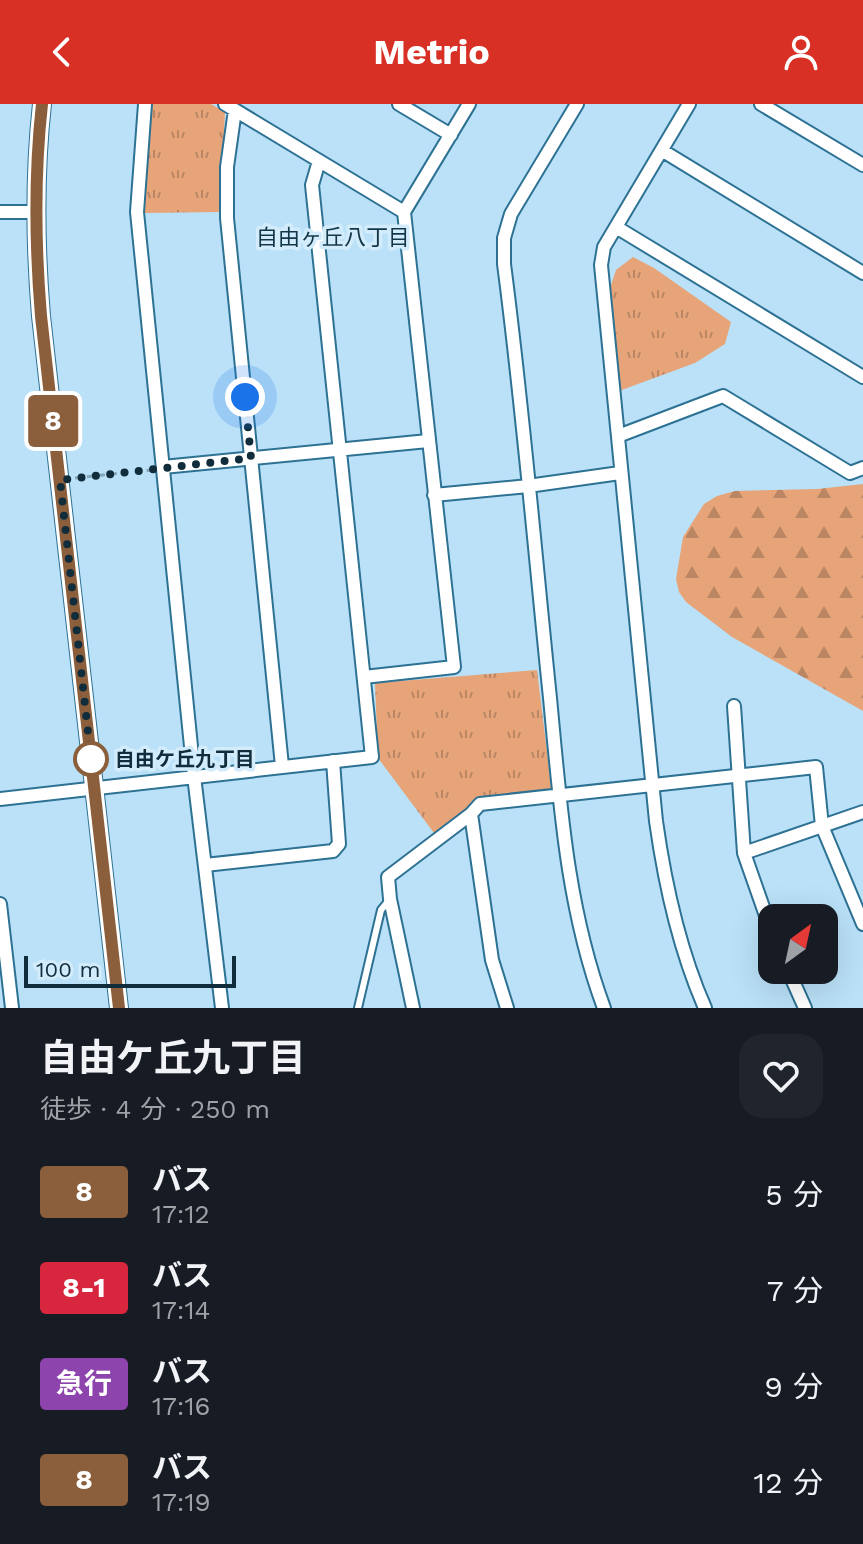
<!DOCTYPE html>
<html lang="ja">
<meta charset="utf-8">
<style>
:root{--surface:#171b24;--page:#20242c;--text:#f1f3f6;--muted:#9ea1a6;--accent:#d93025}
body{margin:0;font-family:"Work Sans","Noto Sans JP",sans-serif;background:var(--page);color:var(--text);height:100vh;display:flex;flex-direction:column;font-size:30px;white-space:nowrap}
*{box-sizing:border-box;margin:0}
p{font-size:26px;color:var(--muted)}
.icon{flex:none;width:44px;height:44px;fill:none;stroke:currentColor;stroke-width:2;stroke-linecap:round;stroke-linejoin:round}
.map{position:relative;height:904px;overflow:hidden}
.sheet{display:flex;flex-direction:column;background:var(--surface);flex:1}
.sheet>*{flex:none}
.badge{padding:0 16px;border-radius:6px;font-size:28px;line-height:52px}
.needle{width:52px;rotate:33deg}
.tools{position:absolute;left:758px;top:800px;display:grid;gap:16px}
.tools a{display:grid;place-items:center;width:80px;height:80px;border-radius:16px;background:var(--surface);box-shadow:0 8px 32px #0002;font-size:40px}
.scale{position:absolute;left:24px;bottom:20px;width:212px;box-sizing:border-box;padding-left:8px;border:4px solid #112d3c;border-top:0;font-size:22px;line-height:28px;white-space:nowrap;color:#112d3c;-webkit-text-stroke:6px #d2ecfb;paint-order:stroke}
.you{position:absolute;width:40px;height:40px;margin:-20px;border:6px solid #fff;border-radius:50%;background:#1a73e8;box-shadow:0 0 0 12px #1a73e833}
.map>.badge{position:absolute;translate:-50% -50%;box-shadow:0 0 0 4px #fff}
.round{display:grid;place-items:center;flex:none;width:84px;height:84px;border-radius:24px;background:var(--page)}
.headline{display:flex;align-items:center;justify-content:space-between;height:136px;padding:0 40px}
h1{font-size:38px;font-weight:700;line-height:60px}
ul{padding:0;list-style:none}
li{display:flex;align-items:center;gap:24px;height:96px;padding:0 40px}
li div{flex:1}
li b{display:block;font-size:30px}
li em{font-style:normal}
li .badge{min-width:88px;font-weight:700;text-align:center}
header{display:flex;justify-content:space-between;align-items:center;height:104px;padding:0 40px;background:var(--accent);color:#fff;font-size:36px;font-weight:700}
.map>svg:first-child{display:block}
.forest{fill:url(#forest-firs)}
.park{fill:url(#park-tufts)}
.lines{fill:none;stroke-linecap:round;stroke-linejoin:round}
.service-casing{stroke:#2d7193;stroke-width:10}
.minor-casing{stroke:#2d7193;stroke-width:16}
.tertiary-casing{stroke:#2d7193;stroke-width:20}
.path{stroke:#83a6bb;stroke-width:3;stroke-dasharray:6 6;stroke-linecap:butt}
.service{stroke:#fff;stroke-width:6}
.minor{stroke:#fff;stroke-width:12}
.tertiary{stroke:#fff;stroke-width:16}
.line-casing{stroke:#fff;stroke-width:18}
.line{stroke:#8b5e3c;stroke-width:12}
.walk{stroke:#112d3c;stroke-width:8;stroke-dasharray:0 14.4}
.stop-dot{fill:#fff;stroke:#8b5e3c;stroke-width:4}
.labels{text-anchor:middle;stroke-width:7;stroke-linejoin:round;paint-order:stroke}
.stop-label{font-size:20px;font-weight:bold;fill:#112d3c;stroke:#d2ecfb;text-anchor:start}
.neighbourhood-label{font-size:22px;fill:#123647;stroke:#d2ecfb}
</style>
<header><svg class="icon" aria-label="back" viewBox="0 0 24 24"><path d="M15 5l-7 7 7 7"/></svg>Metrio<svg class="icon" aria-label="person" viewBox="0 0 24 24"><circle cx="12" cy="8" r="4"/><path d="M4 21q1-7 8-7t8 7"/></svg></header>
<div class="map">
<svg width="863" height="904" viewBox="0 0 863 904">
<defs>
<pattern id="forest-firs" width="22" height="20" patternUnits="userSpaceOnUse" patternTransform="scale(2)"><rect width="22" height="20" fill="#e7a479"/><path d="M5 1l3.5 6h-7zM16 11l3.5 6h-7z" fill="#ba8664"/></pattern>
<pattern id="park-tufts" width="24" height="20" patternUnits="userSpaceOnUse" patternTransform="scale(2)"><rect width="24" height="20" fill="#e7a479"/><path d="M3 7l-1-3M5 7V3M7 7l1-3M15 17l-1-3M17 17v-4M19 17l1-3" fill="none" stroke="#ba8664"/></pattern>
</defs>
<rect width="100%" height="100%" fill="#bae1f8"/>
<path class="forest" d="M863 380V607L732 533 686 498 679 488 676 475 683 433 704 400 717 392 735 387 817 385Z"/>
<path class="park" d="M152 0H211L225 8 220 108 145 109V72Z
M633 153 654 164 731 218 725 240 695 259 619 287 608 190 616 166Z
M537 566 552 689 478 696 434 729 378 654 375 579Z"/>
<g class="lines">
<defs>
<path id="service" d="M358 904 381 806 390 795"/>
<path id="minor" d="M145 0 137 108 194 672 222 904
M225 0 404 108
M399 0 451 31
M577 0 511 110 504 134V160C523 304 535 450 550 594 560 699 567 805 604 904
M689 0 604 143 601 161 656 717C665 781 679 845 705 904
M761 0 863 61
M235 6 227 63V114L282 662
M663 47 863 169
M0 108H35
M616 123 863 273
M618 332 723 292 850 369 863 364
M163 363 428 337
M434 391 528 382 620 369
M364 573 454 563 404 108 469 0
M734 602 744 749 772 829
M0 695 372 653 312 81 319 57
M744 749 863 708
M205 761 333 747 339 740 333 657
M0 800 12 904
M788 866 805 904
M413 904 390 795 388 773 471 710
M507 904 492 856 471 710 480 700 816 663 822 722 863 820"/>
<path id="tertiary" d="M42 0C34 72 35 140 41 212L119 904"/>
</defs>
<use href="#service" class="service-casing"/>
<use href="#minor" class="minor-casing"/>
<use href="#tertiary" class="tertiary-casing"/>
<path class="path" d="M75 374 151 366"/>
<use href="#service" class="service"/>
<use href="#minor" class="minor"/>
<use href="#tertiary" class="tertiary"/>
</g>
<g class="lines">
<defs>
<path id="line" d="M42 0C34 72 35 140 41 212L119 904"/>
</defs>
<use href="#line" class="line-casing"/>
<use href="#line" class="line"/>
<path class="walk" d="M91 655 60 376 251 354 245 293"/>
</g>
<circle class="stop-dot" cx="91" cy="655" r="16"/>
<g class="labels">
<g class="stop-label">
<text x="115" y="662">自由ケ丘九丁目</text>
</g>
<g class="neighbourhood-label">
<text x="333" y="141">自由ヶ丘八丁目</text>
</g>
</g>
</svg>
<div class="tools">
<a><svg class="needle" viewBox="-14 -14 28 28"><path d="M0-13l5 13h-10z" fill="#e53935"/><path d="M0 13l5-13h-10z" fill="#9ea1a6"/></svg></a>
</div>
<div class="scale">100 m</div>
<div class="you" style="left:245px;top:293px"></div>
<b class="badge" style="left:53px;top:317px;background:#8b5e3c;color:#fff">8</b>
</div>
<section class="sheet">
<div class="headline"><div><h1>自由ケ丘九丁目</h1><p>徒歩 · 4 分 · 250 m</p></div><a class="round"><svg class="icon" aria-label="heart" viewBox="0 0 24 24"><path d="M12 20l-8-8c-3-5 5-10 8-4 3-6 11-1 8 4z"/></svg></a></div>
<ul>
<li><span class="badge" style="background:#8b5e3c;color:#fff">8</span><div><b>バス</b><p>17:12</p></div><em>5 分</em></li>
<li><span class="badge" style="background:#d7263d;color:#fff">8-1</span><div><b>バス</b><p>17:14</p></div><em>7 分</em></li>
<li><span class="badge" style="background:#8e44ad;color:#fff">急行</span><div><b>バス</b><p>17:16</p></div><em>9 分</em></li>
<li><span class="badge" style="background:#8b5e3c;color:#fff">8</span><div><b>バス</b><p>17:19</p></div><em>12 分</em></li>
</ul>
</section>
